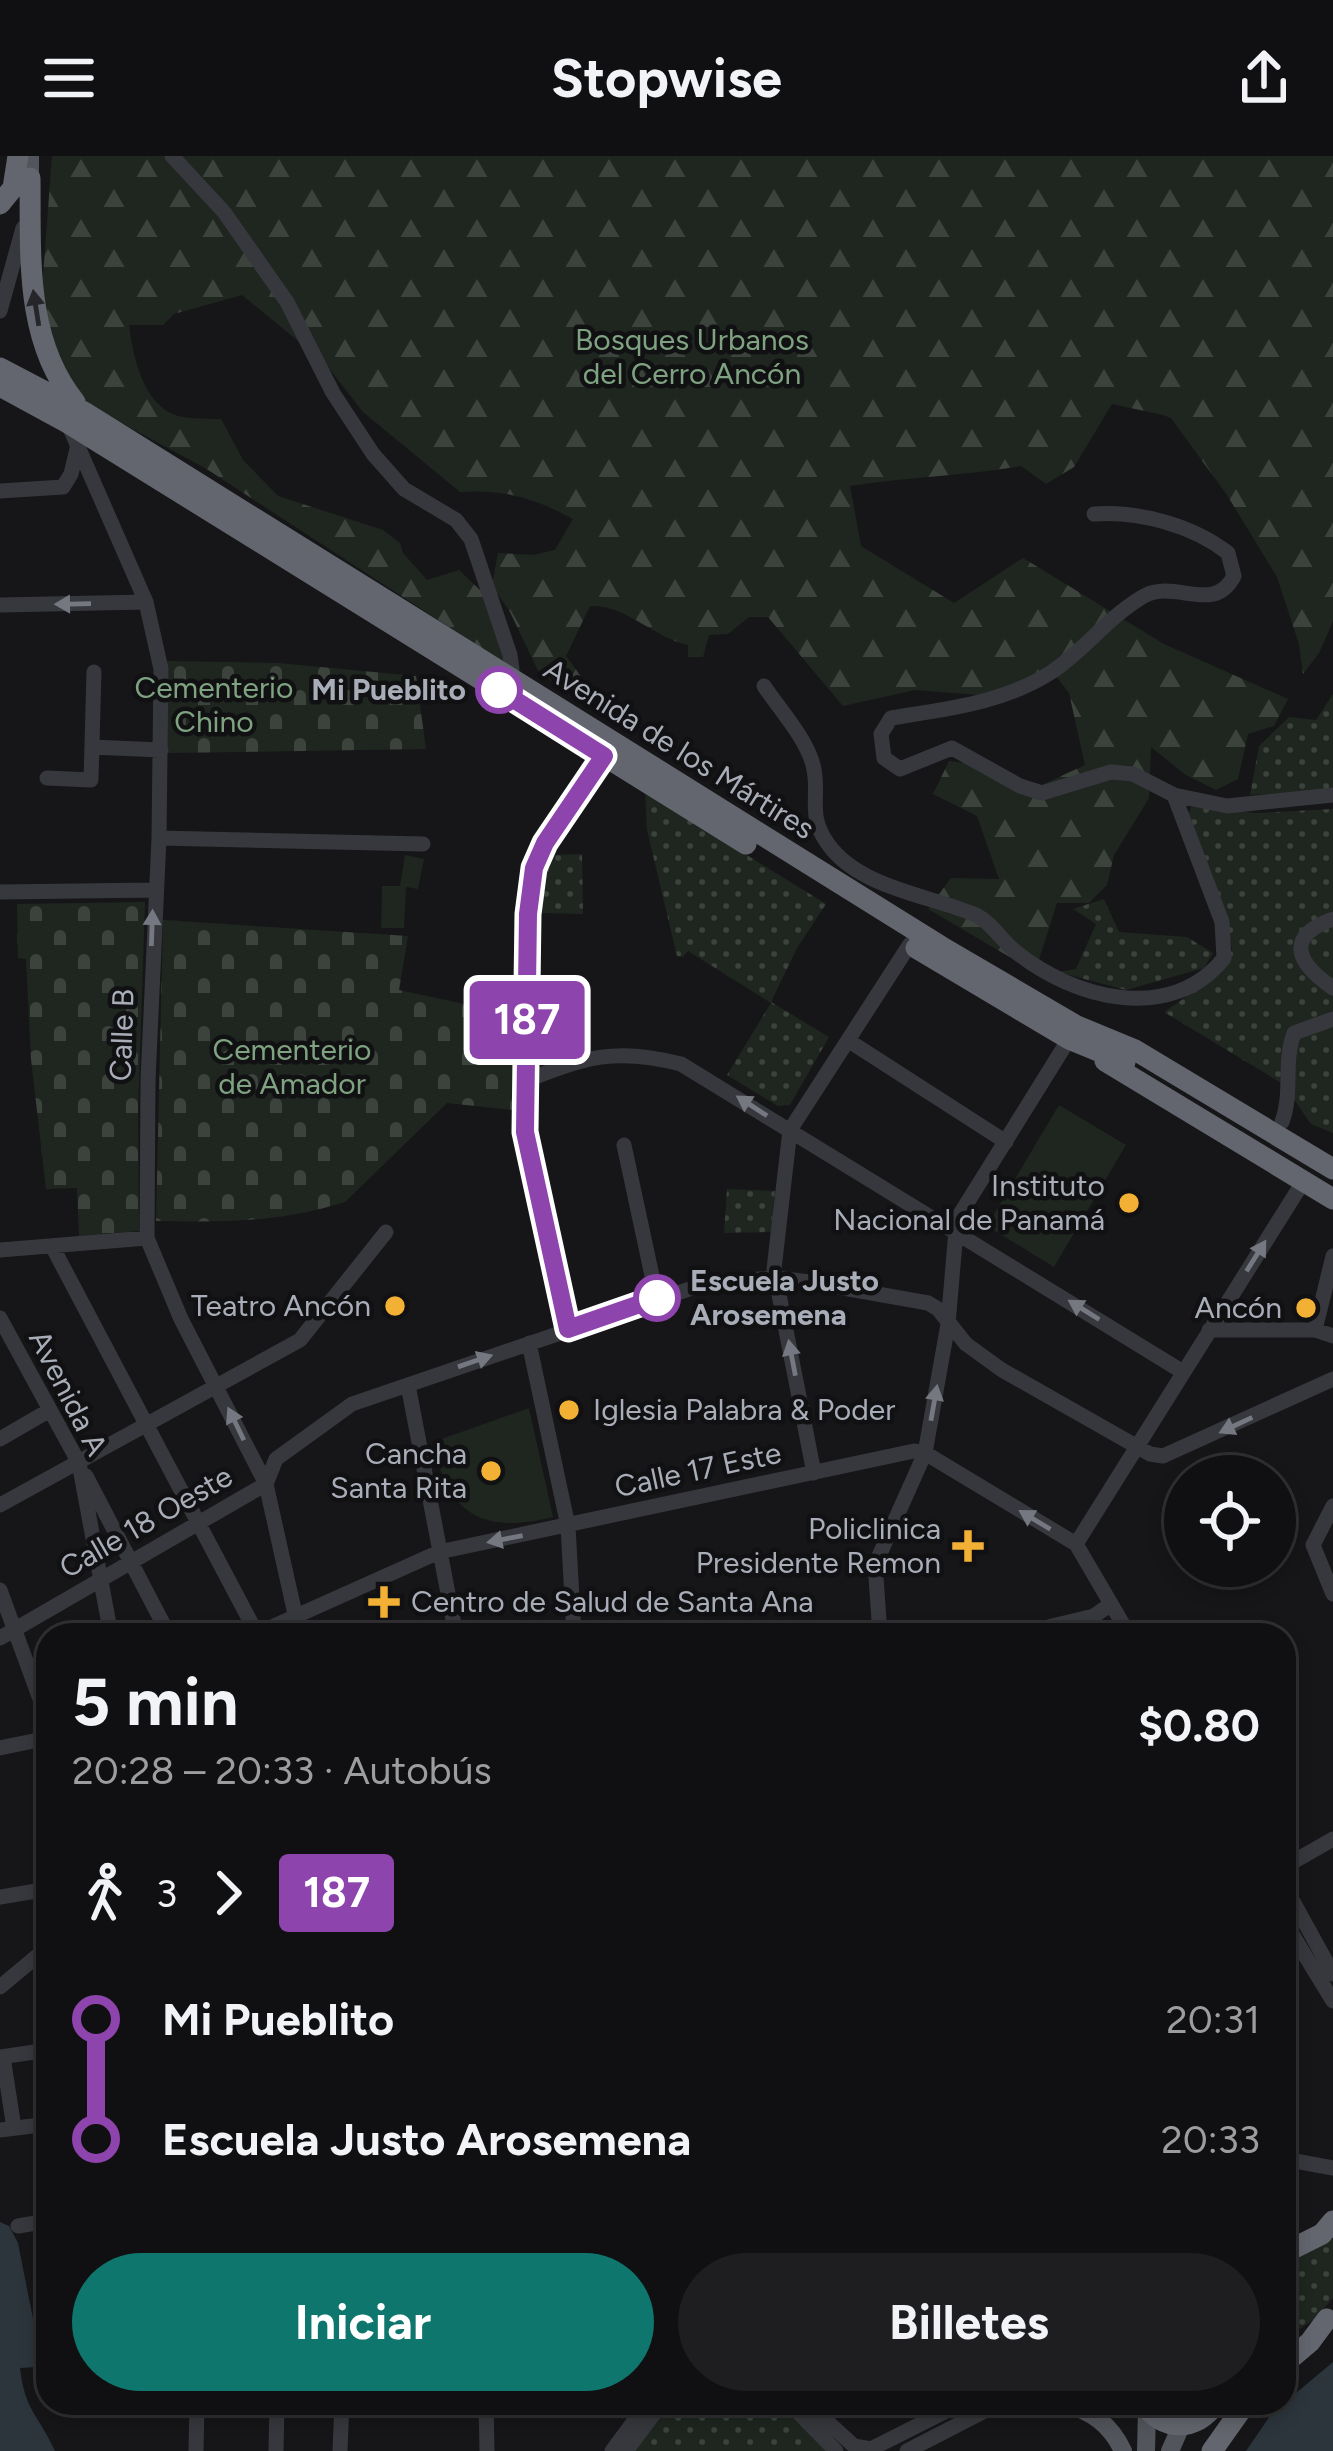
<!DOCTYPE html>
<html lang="es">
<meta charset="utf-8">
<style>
:root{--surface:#101012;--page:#1e1e20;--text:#f1f3f6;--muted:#9c9d9f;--line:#303032;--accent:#0f766e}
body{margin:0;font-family:Figtree,sans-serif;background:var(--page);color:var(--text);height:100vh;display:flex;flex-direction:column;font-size:45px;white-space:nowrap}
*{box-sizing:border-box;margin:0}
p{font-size:39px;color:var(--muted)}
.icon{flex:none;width:66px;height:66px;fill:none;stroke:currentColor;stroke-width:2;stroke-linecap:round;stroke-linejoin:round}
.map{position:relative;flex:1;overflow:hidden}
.sheet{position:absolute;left:36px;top:1467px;width:1260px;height:792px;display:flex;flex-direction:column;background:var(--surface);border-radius:36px;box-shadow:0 6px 18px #0003,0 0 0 3px var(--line)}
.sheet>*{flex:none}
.badge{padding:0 24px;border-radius:9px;font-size:42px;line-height:78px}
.buttons{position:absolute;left:1164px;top:1299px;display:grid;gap:24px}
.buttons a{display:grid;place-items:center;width:132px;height:132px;border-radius:50%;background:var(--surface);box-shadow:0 6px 18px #0003,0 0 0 3px var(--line);font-size:60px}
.map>.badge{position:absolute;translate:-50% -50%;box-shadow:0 0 0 6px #fff}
.legs{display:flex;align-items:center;gap:18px;height:132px;padding:0 36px;font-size:39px}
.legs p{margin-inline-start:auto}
.head{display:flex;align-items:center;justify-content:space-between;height:204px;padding:0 36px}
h1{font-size:66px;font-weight:700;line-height:90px}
.cta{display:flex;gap:24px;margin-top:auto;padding:24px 36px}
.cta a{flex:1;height:138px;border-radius:72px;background:var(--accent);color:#fff;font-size:48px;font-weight:700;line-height:138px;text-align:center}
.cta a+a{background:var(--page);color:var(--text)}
ul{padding:0 36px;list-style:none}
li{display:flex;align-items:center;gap:42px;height:120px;font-size:45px}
li i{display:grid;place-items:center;width:18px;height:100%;margin:0 15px;background:currentColor}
li i::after{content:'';width:30px;height:30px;margin:-15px;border:9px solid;border-radius:50%;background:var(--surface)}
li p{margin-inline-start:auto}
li:first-child i{background:linear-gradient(#0000 50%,currentColor 0)}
li:last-child i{background:linear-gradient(currentColor 50%,#0000 0)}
header{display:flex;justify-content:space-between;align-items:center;height:156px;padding:0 36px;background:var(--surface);font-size:54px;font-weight:700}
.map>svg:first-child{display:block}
.grass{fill:url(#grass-dots)}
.forest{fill:url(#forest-firs)}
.cemetery{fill:url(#cemetery-stones)}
.garden{fill:#1e261f}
.water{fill:#2c353c}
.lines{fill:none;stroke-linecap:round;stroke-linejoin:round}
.minor{stroke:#37383d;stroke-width:15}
.major{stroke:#53555c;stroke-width:18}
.highway{stroke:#63666e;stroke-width:21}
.oneway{fill:#26262a}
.oneway2{fill:#757881}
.line-1-casing{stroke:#fff;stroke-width:27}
.line-1{stroke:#8e44ad;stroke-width:18}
.stop-1-dot{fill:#fff;stroke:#8e44ad;stroke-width:6}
.poi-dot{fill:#f2b134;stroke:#111113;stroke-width:4.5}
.labels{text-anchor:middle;stroke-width:9;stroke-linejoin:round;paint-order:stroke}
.park-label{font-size:30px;fill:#7fa381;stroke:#111113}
.stop-label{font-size:30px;font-weight:bold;fill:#a8adb8;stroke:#111113;text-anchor:end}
.street-label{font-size:30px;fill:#a8adb8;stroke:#111113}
.poi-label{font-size:30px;fill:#a8adb8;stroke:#111113;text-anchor:end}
</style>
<header><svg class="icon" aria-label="menu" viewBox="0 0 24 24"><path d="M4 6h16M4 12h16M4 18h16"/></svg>Stopwise<svg class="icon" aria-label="share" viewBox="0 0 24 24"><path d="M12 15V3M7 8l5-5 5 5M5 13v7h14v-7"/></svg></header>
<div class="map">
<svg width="1333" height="2295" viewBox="0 0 1333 2295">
<defs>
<pattern id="grass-dots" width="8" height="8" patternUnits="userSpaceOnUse" patternTransform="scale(3)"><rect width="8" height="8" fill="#1e261f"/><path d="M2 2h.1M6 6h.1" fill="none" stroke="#3c433d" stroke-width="1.8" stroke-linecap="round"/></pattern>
<pattern id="forest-firs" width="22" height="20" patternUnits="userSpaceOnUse" patternTransform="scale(3)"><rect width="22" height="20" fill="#1e261f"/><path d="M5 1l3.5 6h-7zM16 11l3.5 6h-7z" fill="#3c433d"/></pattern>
<pattern id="cemetery-stones" width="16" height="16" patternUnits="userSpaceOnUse" patternTransform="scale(3)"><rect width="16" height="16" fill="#1e261f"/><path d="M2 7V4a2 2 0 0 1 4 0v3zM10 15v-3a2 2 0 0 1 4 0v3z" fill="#3c433d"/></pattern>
</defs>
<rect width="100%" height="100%" fill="#161618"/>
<path class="grass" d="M1333 538V635L1250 639 1259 590 1289 561 1316 564Z
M645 636 826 748 797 792 771 846 829 881 790 949 778 950 727 919 771 847 688 795 683 801 677 800 647 674Z
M1191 650 1255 657 1333 653V977L1311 968 1283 928 1164 856 1218 819 1232 794 1227 765 1187 664Z
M582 698 583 758 542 757 543 726 550 699Z
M1104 743 1119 776 1187 781 1213 797 1204 812 1126 834 1058 816 1076 813 1096 768 1073 753Z
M727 1033 775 1035 771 1076 724 1077Z
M1333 2083V2142L1315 2163 1284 2183V2109Z
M673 2247H778L828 2295H634L661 2257Z"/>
<path class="forest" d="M52 0H1333V465L1319 497 1303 518 1299 488 1277 421 1227 339 1171 262 1163 259 1112 248 1074 311 1046 328 1021 310C964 320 907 321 850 330L861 390 954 447 1023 402 1164 488 1288 543 1274 570 1248 578 1238 623 1216 634 1186 619 1151 591 1149 642 1114 699 1107 729 1089 747H1057L1035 816 928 753 951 722 999 723 977 660 933 638 949 605 986 610 1031 634 1085 609 1069 537 1050 512 993 540 915 534 843 550 768 461H749L728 478 709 479 703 501H688V489C653 481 625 448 590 450L566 500 583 523H542L509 454 492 430 498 397 533 399 555 394 573 363C535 342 504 333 460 336L363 256 325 207 242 139 174 158 163 169H129C133 202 144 254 183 261 195 263 209 263 221 263L243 304 278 340 383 374 400 387 403 397 427 424 459 414 482 436 515 514 205 312 88 249 64 217 40 160Z"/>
<path class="cemetery" d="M167 505 278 507 416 520 426 593 167 597Z
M145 746 138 956 139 1075 79 1080 77 1032 46 1033 31 903 26 803 18 802 17 748Z
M163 764 408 780 399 834 516 859 513 954 447 947 345 1046C278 1067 225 1066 156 1065Z"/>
<path class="garden" d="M405 699 424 703 418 733 406 731 404 772H381L382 730H400Z
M1059 949 1126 989 1054 1111 987 1070Z
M529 1252 553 1361C481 1379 447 1357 433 1286Z"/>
<path class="water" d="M0 2066 9 2070 18 2087 33 2163 46 2165 36 2211 20 2212C25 2255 38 2258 55 2295H0Z
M1333 2206V2295H1246L1272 2257Z"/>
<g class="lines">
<path class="minor" d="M172 0 224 56 287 146 333 237 373 298 404 333 456 364 471 383 510 499 512 513 507 520
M0 155 23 72
M69 270 146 446 161 513 159 682 148 924 147 1082 181 1163 266 1328 295 1458 289 1472 290 1479
M0 335 63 331 71 318 78 289
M1094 358C1139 355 1192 369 1228 397L1234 420C1214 459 1176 423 1144 440 1109 460 1084 495 1050 517 1003 547 945 553 891 562L881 578 884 602 900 613 952 592 1020 630 1042 637 1111 616 1133 618 1174 639 1227 650 1333 639
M0 449 146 446
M764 530C780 554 806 582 813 609 821 639 806 658 828 688 859 732 929 739 976 759 992 767 1002 785 1016 796 1073 842 1171 869 1224 802L1222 766 1174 639
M92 591 161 594
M47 622 91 624 94 516
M159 682 423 688
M0 736 154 734
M1333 763C1283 781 1298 808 1333 832
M849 885 1006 986
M525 925C585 901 616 891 681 908L1183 1216
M1282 966C1293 937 1283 907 1294 877L1333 863
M624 989 657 1143
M52 1090 257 1478
M0 1094 147 1082
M0 1162 79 1307 111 1479
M568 1173 525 976 528 758 534 712 545 687 604 600
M1209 1174H1315L1333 1180
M1315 1174 1333 1100
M529 1187 568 1370 574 1479
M408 1229 456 1479
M0 1283 50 1254
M814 1317 774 1113 790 974 910 788
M86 1320 169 1479
M0 1349 300 1184 386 1076
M1333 1350 1313 1389 1333 1438
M1076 1388 1303 1026
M0 1434 48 1565
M254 1479 439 1396 914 1295 925 1297 1076 1388 1124 1470 1140 1479
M880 1479 876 1421 879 1400 925 1297 948 1168 957 1063 1069 883
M1015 1479 1094 1460 1111 1448
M0 1482 266 1328 276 1303 352 1248 710 1126 776 1122 810 1126 928 1147 938 1153 966 1188 1002 1214 1150 1298 1163 1300 1333 1223
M0 1592 48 1582
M1284 1711 1333 1683
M1284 1729 1333 1818
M0 1741 48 1733
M1284 1765 1333 1845
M0 1831 48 1791
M0 1901 48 1894
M3 1901 14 1972
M0 1974 48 1968
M1284 2003 1333 2012
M18 2070 48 2065
M486 2247 487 2295
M789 2247 836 2295
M807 2247 854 2290 871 2293 962 2247
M196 2295 197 2247
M276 2295 277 2247
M340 2295 342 2247
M612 2295 646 2249
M626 2295 662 2247
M907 2295 1000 2247"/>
<path class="major" d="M30 22V0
M1064 2247C1092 2255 1111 2269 1123 2295
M1146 2295 1147 2254
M1170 2295 1181 2270"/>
<path class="highway" d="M30 22C31 98 24 183 75 246
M0 48 13 32 18 0
M0 212 84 256 942 791 1077 870 1135 894 1333 1013
M0 230 68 267 746 688
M916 792 1069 883 1125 906
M1105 905 1333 1043
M1284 2097 1322 2078 1333 2065
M1284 2208 1310 2186 1327 2163
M1143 2247C1162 2276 1197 2276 1216 2247
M1212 2295 1246 2247"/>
</g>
<defs><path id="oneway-solid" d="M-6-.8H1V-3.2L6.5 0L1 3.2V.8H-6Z" transform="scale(3)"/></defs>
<use class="oneway" href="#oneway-solid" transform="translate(36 152) rotate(-99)"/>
<g class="oneway2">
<use href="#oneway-solid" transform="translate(73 448) rotate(179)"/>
<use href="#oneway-solid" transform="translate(152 772) rotate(-88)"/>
<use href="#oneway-solid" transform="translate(752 950) rotate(-147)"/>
<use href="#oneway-solid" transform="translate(1256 1100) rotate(-58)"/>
<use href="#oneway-solid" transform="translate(1084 1154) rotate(-148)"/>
<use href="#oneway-solid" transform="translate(792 1202) rotate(-101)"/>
<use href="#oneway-solid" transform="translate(475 1205) rotate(-19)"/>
<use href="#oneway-solid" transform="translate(934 1247) rotate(-80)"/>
<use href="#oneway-solid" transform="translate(236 1268) rotate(-116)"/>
<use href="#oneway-solid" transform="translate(1236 1269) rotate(155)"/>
<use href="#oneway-solid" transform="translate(1035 1364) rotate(-149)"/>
<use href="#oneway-solid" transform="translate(505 1383) rotate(169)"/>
</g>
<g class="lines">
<defs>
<path id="line-1" d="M499 534 604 600 545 687 534 712 528 758 525 976 568 1173 657 1142"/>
</defs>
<use href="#line-1" class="line-1-casing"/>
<use href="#line-1" class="line-1"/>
</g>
<g class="stop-1-dot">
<circle cx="499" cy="534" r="21"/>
<circle cx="657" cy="1142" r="21"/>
</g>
<g class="poi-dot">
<circle cx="1129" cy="1047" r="12"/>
<circle cx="395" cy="1150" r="12"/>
<circle cx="1306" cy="1152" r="12"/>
<circle cx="569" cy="1254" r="12"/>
<circle cx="491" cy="1315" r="12"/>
<path d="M962 1372h12v12h12v12h-12v12h-12v-12h-12v-12h12z"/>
<path d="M378 1428h12v12h12v12h-12v12h-12v-12h-12v-12h12z"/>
</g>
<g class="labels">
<g class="park-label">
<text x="692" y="194">Bosques Urbanos<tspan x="692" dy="34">del Cerro Ancón</tspan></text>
<text x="214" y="542">Cementerio<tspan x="214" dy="34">Chino</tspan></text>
<text x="292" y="904">Cementerio<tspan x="292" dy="34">de Amador</tspan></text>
</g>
<g class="stop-label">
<text x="466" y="544">Mi Pueblito</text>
<text x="690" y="1135" text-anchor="start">Escuela Justo<tspan x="690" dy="34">Arosemena</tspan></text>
</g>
<g class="street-label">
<text transform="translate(679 593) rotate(32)" y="10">Avenida de los Mártires</text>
<text transform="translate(122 879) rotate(-88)" y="10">Calle B</text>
<text transform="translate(68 1237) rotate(63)" y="10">Avenida A</text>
<text transform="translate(698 1314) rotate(-12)" y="10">Calle 17 Este</text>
<text transform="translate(146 1366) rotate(-30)" y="10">Calle 18 Oeste</text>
</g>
<g class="poi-label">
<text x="1105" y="1040">Instituto<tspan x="1105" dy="34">Nacional de Panamá</tspan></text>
<text x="371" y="1160">Teatro Ancón</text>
<text x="1282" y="1162">Ancón</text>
<text x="593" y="1264" text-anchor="start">Iglesia Palabra &amp; Poder</text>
<text x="467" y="1308">Cancha<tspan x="467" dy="34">Santa Rita</tspan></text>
<text x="941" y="1383">Policlinica<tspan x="941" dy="34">Presidente Remon</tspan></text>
<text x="411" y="1456" text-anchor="start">Centro de Salud de Santa Ana</text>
</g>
</g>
</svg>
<div class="buttons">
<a><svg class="icon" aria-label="locate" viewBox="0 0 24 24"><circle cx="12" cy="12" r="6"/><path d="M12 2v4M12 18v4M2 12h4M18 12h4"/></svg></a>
</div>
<b class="badge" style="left:527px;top:864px;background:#8e44ad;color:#fff">187</b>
<section class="sheet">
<div class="head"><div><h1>5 min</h1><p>20:28 – 20:33 · Autobús</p></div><b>$0.80</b></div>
<div class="legs"><svg class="icon" aria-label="walk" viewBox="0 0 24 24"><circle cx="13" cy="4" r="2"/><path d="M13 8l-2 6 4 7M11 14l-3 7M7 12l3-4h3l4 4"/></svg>3<svg class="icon" aria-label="forward" viewBox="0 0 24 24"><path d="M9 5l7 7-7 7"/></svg><b class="badge" style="background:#8e44ad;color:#fff">187</b></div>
<ul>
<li><i style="color:#8e44ad"></i><b>Mi Pueblito</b><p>20:31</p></li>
<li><i style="color:#8e44ad"></i><b>Escuela Justo Arosemena</b><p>20:33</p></li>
</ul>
<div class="cta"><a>Iniciar</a><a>Billetes</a></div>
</section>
</div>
